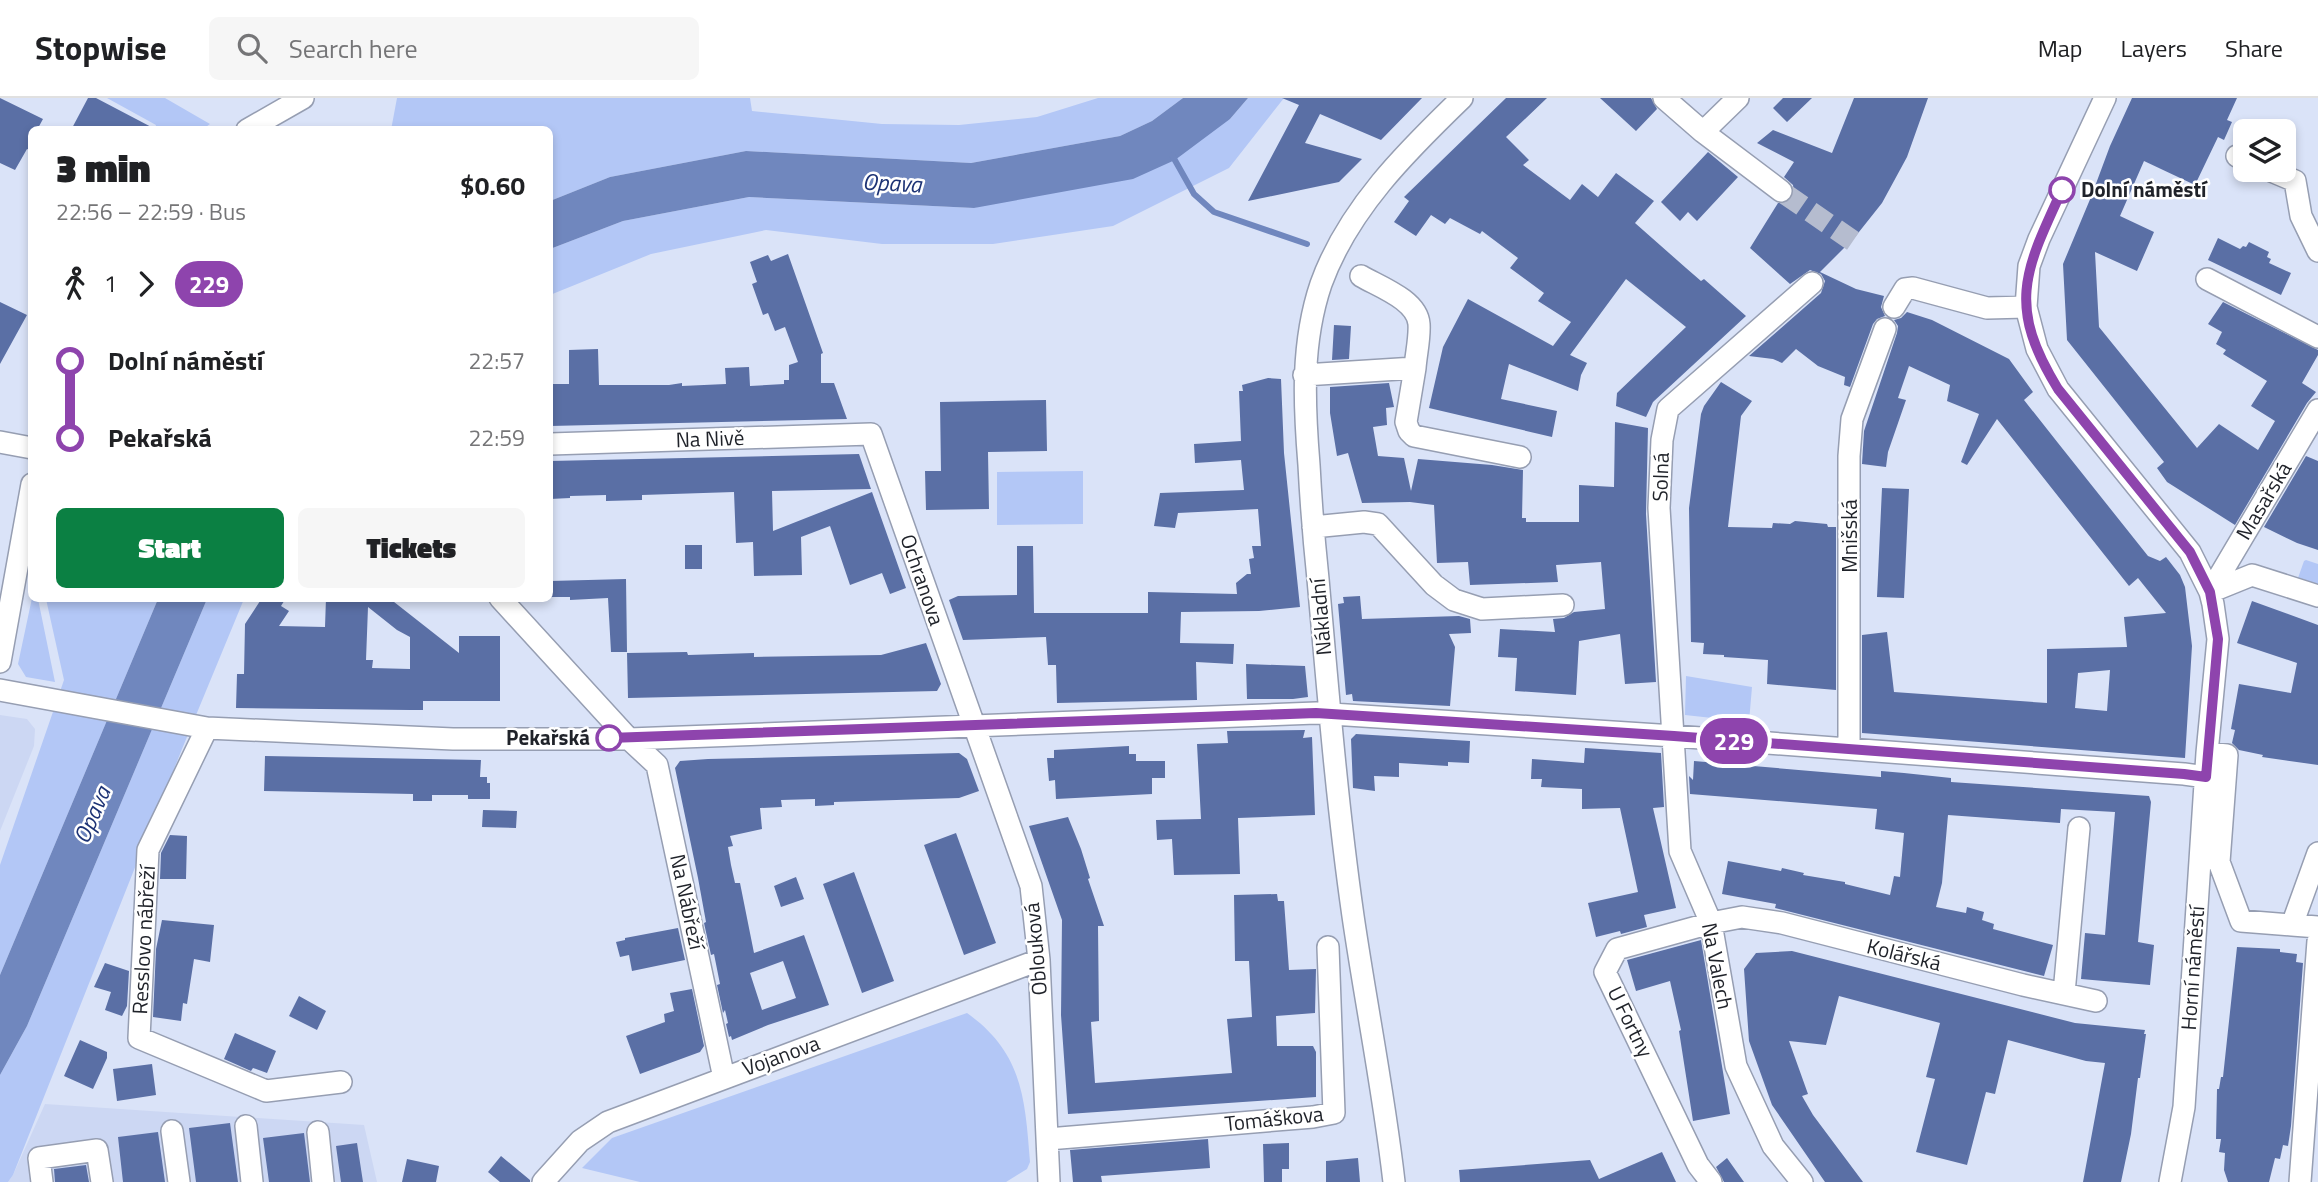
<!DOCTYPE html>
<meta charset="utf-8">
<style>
:root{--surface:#fff;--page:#f6f6f6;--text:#202124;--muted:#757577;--line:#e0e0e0;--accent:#0b8043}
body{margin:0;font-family:"Titillium Web",sans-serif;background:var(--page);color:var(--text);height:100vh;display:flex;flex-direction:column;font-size:26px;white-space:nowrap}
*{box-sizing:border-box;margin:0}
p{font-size:23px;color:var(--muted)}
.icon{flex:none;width:38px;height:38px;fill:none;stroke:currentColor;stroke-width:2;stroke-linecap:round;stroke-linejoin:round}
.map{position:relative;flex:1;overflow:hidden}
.details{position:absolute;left:28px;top:28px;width:525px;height:476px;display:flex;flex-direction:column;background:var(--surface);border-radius:10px;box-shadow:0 4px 10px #0003}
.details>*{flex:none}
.badge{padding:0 14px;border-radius:23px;font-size:24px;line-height:46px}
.buttons{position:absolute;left:2233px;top:21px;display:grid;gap:14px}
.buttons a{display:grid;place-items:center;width:63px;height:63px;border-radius:10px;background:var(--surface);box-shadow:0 4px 10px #0003;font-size:35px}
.map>.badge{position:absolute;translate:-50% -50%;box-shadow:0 0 0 4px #fff}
.legs{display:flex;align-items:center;gap:10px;height:77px;padding:0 28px;font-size:23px}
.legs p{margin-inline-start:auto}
.summary{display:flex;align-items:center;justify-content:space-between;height:119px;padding:0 28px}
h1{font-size:38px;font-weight:800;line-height:52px}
.button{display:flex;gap:14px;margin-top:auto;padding:14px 28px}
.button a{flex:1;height:80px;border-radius:10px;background:var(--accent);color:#fff;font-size:28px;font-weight:800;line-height:80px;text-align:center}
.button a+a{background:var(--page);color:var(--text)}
ul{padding:0 28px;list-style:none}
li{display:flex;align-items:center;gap:24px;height:77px;font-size:26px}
li i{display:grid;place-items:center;width:10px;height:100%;margin:0 9px;background:currentColor}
li i::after{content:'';width:18px;height:18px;margin:-9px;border:5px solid;border-radius:50%;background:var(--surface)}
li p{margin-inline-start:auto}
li:first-child i{background:linear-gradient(#0000 50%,currentColor 0)}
li:last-child i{background:linear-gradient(currentColor 50%,#0000 0)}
header{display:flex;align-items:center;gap:42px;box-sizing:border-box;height:98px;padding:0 35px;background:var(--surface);border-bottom:2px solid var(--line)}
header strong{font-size:33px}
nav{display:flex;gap:38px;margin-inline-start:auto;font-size:24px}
.search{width:490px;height:63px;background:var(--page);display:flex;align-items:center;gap:18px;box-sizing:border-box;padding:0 24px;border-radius:10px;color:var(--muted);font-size:26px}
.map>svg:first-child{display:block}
.built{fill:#ccd7f3}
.green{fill:#b3c7f6}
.water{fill:#7087be}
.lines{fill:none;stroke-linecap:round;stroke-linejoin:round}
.stream{stroke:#7087be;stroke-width:6}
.building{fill:#5a6fa5;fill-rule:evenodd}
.minor-tunnel{stroke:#b5bccf;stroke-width:21;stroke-dasharray:21 10;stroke-linecap:butt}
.minor-casing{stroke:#969eb2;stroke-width:24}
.minor{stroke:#fff;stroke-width:21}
.line-1-casing{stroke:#fff;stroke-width:16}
.line-1{stroke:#8e44ad;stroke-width:10}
.stop-1-dot{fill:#fff;stroke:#8e44ad;stroke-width:3.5}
.labels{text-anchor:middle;stroke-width:5;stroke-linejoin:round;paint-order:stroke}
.stop-label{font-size:21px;font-weight:bold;fill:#1f2229;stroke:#fff;text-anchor:start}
.street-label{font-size:21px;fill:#1f2229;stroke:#fff}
.water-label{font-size:23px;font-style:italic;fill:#1d3375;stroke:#fff}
</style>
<header>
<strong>Stopwise</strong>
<div class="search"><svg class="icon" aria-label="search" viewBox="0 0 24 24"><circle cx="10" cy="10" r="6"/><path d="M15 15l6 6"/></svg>Search here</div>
<nav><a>Map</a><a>Layers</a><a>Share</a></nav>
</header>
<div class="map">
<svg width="2318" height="1084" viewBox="0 0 2318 1084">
<rect width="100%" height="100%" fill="#dae3f8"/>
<path class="built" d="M0 617 27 621 35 631 34 648 0 733Z
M45 1006 364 1027 377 1084H8L13 1077Z"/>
<path class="green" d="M107 0H165L210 26 203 31H155L156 27Z
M397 0H750L752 13 882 26 959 27 1037 19 1098 0H1183L1152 23 1120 38 971 65 746 53 610 79 550 103V32H391Z
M1248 0H1284L1229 70 1113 128 993 146H882L766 132 651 156 550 197V151L623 123 749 99 974 110 1230 21Z
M1083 373V426L997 427V374Z
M2306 462 2318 466V486L2298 480 2304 463Z
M32 500 38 501 55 584 26 579 18 566Z
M46 501H158L0 877V767L64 582Z
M207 501H244L182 651 13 1077 8 1084H0V977L27 928Z
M1686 578 1752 589 1749 624 1685 617Z
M967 915C1023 955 1025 1001 1030 1064L1027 1071 1006 1084H640L582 1070 612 1040Z"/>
<path class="water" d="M1183 0H1248L1230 21 1175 62 1133 81 974 110 749 99 623 123 550 151V103L610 79 746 53 971 65 1120 38 1152 23Z
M158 501H207L27 928 0 977V877Z"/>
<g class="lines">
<path class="stream" d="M1172 57 1194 96 1214 114 1307 146"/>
</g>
<path class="building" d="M0 0 43 21 37 32H32V53L27 51 15 72 0 65Z
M88 0H96L157 32H71Z
M1282 0H1422L1381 42 1320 16 1305 45 1362 61 1339 84 1248 103 1299 7Z
M1506 0H1547L1506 39 1529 62 1523 67 1570 102 1582 86 1598 99 1616 75 1654 103 1635 125 1686 170 1701 183 1704 181 1746 218 1653 304 1646 319 1616 308 1617 295 1686 229 1626 181 1570 257 1587 265 1581 277 1578 293 1509 266 1501 301 1557 313 1552 339 1429 310 1443 249 1468 201 1553 248 1571 224 1538 203 1544 195 1510 170 1518 160 1482 133 1480 136 1450 120 1445 126 1431 117 1416 138 1394 124 1409 103 1404 99Z
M1600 0H1651L1657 11 1636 33Z
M1783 0H1812L1787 24 1773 10Z
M1854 0H1928L1907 59 1882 105 1855 139 1820 174 1856 191 1884 198 1881 209 1885 218 1877 221 1873 226 1850 289 1844 287 1845 279 1818 268 1796 251 1782 265 1773 261 1749 258 1821 195 1825 183 1821 176 1810 172 1790 186 1750 150 1778 105H1787L1792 100 1794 94 1793 87 1784 79 1794 64 1757 45 1773 32 1832 55Z
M2132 0H2237L2227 22 2232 24 2224 42 2218 39 2195 87 2144 63 2120 118 2154 134 2137 173 2095 154 2099 229 2197 350 2219 326 2258 352 2275 323 2251 308 2267 283 2223 256 2226 252 2216 246 2222 234 2208 226 2223 204 2318 252V257L2302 285 2316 294 2307 305 2235 427 2167 384 2157 370 2164 364 2067 242 2063 166 2091 99 2110 48Z
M1708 54 1738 79 1697 123 1688 114 1680 123 1661 104Z
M2218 140 2240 151 2243 148 2246 149 2249 144 2269 154 2267 159 2271 161 2269 165 2291 175 2281 197 2208 162Z
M788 156 823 255 821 256V285H834L847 321 550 328V286H569V252L598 251 599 287H669L682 285V288L726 286 725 270 749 269 750 288 784 286V282H789V267L798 264 785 229 775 233 768 215 763 217 752 186 757 184 750 164 768 157 771 163Z
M0 204 27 217 0 266Z
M1907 214 1932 222 2009 261 2033 294 2024 302 2058 345 2148 458 2160 463 2166 459 2180 477 2185 489 2192 548 2185 660 1862 635V537L1887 534 1894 594 2047 605V551L2127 549 2124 519 2166 515 2138 480 2129 488 1997 321 1967 367 1961 364 1979 316 1947 303 1950 287 1909 268 1898 300 1906 302 1888 354 1886 369 1862 366 1864 333 1897 235 1898 228 1894 222 1901 220ZM2110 572 2107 613 2075 610 2078 575Z
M1334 227 1351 228 1349 261 1332 262Z
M1268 280 1281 281 1284 355 1300 509 1259 513 1181 514 1180 545 1234 546 1233 566 1196 564 1197 602 1057 605 1056 567H1048L1046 539 963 542 949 502 958 498 1017 497V448H1033L1034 515H1148V494L1237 496 1236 485 1247 476H1251L1249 461 1254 460 1252 448H1261L1258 411 1178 415 1175 430 1154 428 1160 395 1244 392 1241 362 1195 365 1194 346 1241 343 1239 293H1243L1242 287Z
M1721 284 1752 303 1741 318 1728 429 1772 430 1773 425 1790 426 1795 423 1827 426 1828 429H1836V592L1767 586 1768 562 1724 559V557L1703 556 1704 545 1691 544 1689 410 1701 316 1704 308Z
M1389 285 1394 309 1386 310 1387 327 1373 329 1378 358 1404 360 1411 393 1418 361 1492 367 1523 372 1522 420H1526V424H1579V387L1614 389 1615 324 1648 330 1646 416 1656 584 1625 586 1620 536 1579 543 1576 597 1515 593 1517 560 1498 559 1500 531 1555 534 1553 521 1564 520 1574 514 1605 511 1601 464 1556 467 1558 484 1470 487 1468 464 1437 465 1434 407 1410 404 1362 405 1348 355 1337 358 1330 315V289Z
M1046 302 1047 353 988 354 989 411 926 412 925 373H941L940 304Z
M859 356 871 391 772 393 773 433 872 394 906 490 890 496 882 475 850 487 830 428 801 439 802 477 754 478 753 444 736 445 734 394 642 397V402L606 403V397L570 398V400L550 401V363Z
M2306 358 2318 363V452L2297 445 2264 429Z
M1882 390 1909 391 1904 500 1877 499Z
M685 447H702V471H685Z
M626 481 627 554H611L608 500 570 502V499H550V483Z
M1360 498 1362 521 1459 518 1470 521 1471 535 1449 536 1455 549 1450 608 1353 603 1352 596 1346 597 1338 506 1344 505 1343 499Z
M262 500H286L281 508 289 513 279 528 325 529 326 500H389L459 555V538H500V603H423V612H410L236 610 237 576H244L245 526ZM368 509 397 532 410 539V571L372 570 373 562H366Z
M2252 503 2318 527V667L2262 659 2263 657 2239 652 2232 645 2235 632 2231 631 2239 586 2291 595 2297 565 2237 545Z
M926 545 941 586 937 593 628 600 627 555 687 554 688 557 754 555V559L881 557Z
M1246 566 1305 568 1308 599 1293 601H1247Z
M1305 632 1303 640 1312 639 1315 717 1238 720 1240 776 1174 777 1172 741 1157 742 1156 722 1201 721 1197 646 1228 645 1227 633Z
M1356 636 1470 643 1469 665 1448 664V668L1399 665V679L1374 678 1375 693 1353 690 1351 641Z
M1129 648V656H1136V663H1165V680H1152V696L1056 701 1055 682 1049 683 1047 660H1054V652Z
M1585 650 1661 655 1664 709 1653 710 1676 810 1644 817 1647 829 1621 836 1620 833 1596 839 1588 805 1638 794 1620 710 1582 711V691L1541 689 1542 681H1531L1532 661 1584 665Z
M959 655 967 661 979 693 959 700 834 704V707L815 708V701L781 702 782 709 760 710 762 731 730 738 733 748 728 749 731 767 735 785H740L754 855 804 837 829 907 768 927 732 942 731 938 729 939 726 926 728 925 725 912 723 915 717 887 720 886 714 856 711 857 704 825 706 824 698 780 675 670 680 663 708 661ZM783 863 796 900 762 912 750 875Z
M265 658 481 662 480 679H487V685H490V701H468V697H432V703H413V696L264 693Z
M1694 663 1881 679V673L1904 675 1951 680V684L2149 698 2151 704 2138 844 2154 847 2150 887 2081 881 2085 835 2105 837 2115 714 2061 711 2060 725 1948 717 1942 785 1936 809 1966 815 1967 809 1984 814 1982 822 1994 826 1993 831 2053 847 2044 878 1783 812 1775 810 1776 806 1722 796 1728 763 1781 773 1782 770 1804 775 1803 777 1845 784V786L1890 797 1894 778 1900 779 1904 735 1875 731 1877 711 1690 696 1689 678 1693 682Z
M483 712 517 713 516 730 482 729Z
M1068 719 1081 751 1090 780 1088 781 1104 828H1098L1099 923 1091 924 1095 985 1232 975 1227 921 1252 919 1249 863H1235L1234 797 1277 796 1278 803H1284L1289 872 1316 871 1315 915 1276 918 1277 948H1313L1316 954V999L1068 1016 1061 917 1062 822 1029 728Z
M956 735 996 845 964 857 924 747Z
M170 737 187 738 186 781H160L161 755Z
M854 774 894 883 862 895 823 786Z
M796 779 804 801 781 809 774 788Z
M162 822 214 827 210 864 194 861 187 906 183 905 181 923 153 919 156 851Z
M678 830 685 862 632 873 629 857 620 859 616 844 625 842V840Z
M1701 842 1730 1016 1693 1023 1679 933 1681 932 1670 883 1636 893 1627 862Z
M2237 849 2280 851V854L2297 856 2296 864 2303 865 2291 1028 2288 1048 2283 1047 2280 1061 2275 1060 2269 1084H2228L2224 1072 2225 1055 2219 1054 2221 1041H2216L2217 991H2219L2221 979H2223Z
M1792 853 2075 925 2145 932 2144 936H2146L2140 980H2138L2131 1036 2121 1084H2083L2105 965 2086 963 2008 942 1995 996 1986 994 1967 1067 1916 1054 1935 981 1926 979 1940 925 1839 898 1826 947 1789 943 1808 996 1802 998 1813 1017 1863 1084H1825L1772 1007 1749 943 1744 871 1756 855Z
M105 865 129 873 127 908 122 918 105 912 111 894 94 889Z
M692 891 704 948 700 954 640 976 626 938 665 924 664 916 674 913 670 895Z
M299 898 326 913 317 932 289 918Z
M235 935 276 953 267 975 253 970 251 973 224 961Z
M80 942 107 954V960L93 991 64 978Z
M152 966 156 997 117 1003 113 971Z
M230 1025 238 1084H196L189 1030Z
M158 1034 165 1084H123L118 1039Z
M304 1035 310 1084H269L263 1040Z
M1208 1041 1210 1070 1101 1078 1102 1084H1073L1070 1052Z
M357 1045 363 1084H341L336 1048Z
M1289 1045V1071H1282V1084H1264L1263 1046Z
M1662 1054 1676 1084H1460L1459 1072 1590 1062 1599 1081Z
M501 1058 530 1082V1084H500L488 1074Z
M1358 1060 1360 1084H1326V1063Z
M1727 1060 1744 1084H1724L1716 1069Z
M407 1061 439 1068 436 1084H402Z
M86 1067 89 1084H55L54 1071Z"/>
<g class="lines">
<path class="minor-tunnel" d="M1785 96 1853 143"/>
<defs>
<path id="minor" d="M1664 0 1703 34 1781 93
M2105 0 2039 141 2029 168 2026 209 2037 251 2058 291 2190 454 2210 494 2213 506 2218 541 2207 655 2184 1009 2170 1084
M247 32 303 0
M1703 34 1738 0
M2237 58 2245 62
M2269 72 2295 83 2301 118 2318 153
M1361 178C1380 189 1417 202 1419 226 1420 240 1416 256 1415 270
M2207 181 2318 239
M1894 209 1905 191 1913 190 1987 210 2026 209
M1304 277 1415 270 1406 324 1409 333 1414 338 1520 359
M0 344 32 350
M550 346 871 336 1031 788 1039 862 1049 1084
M1313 429 1364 424 1378 426 1434 487 1454 502 1482 511 1563 507
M2210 494 2318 312
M2210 494 2252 477 2318 498
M500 500 629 641 657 667 724 980
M0 564 32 386
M0 592 207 630 453 641H629L1316 615 1674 638 2184 676 2206 679
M207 630 148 752 139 940 266 993 341 984
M1849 651V358L1852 321 1885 231
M2207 655 2227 657 2219 764 2241 823 2292 827
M2318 755 2292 827 2318 829
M2064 895 2079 730
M246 1028 252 1084
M172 1033 179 1084
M318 1034 323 1084
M1048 1041 1313 1019 1334 1015 1328 849
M42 1084 39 1060 97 1052 102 1084
M543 1084 580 1043 608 1024 1039 862
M1394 1084C1384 995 1366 907 1353 818 1337 706 1328 594 1318 481 1314 443 1311 405 1309 367 1304 306 1301 245 1321 186 1348 111 1407 53 1462 0
M1711 1084 1698 1067 1605 874 1617 851 1711 825 1742 819 1782 825 2023 887 2096 903
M1802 1084 1773 1048 1736 968 1711 825 1680 753 1659 410 1662 342 1668 311 1812 185
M2300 1084 2318 843"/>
</defs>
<use href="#minor" class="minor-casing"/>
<use href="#minor" class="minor"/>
</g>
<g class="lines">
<defs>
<path id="line-1" d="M609 640 1316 615 1674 638 2184 676 2206 679 2218 541 2210 494 2190 454 2058 291C2007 208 2024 174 2062 92"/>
</defs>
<use href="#line-1" class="line-1-casing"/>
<use href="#line-1" class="line-1"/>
</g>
<g class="stop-1-dot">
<circle cx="2062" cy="92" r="12"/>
<circle cx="609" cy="640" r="12"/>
</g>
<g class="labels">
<g class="stop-label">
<text x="2081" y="99">Dolní náměstí</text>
<text x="590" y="647" text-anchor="end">Pekařská</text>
</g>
<g class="street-label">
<text transform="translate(710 341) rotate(-2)" y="7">Na Nivě</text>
<text transform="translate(1661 379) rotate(-88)" y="7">Solná</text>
<text transform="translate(2264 403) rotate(-59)" y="7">Masařská</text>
<text transform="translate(1850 438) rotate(-90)" y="7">Mnišská</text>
<text transform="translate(922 482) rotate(71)" y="7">Ochranova</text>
<text transform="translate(1321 519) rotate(-95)" y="7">Nákladní</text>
<text transform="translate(687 804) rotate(78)" y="7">Na Nábřeží</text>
<text transform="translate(144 842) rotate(-87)" y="7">Resslovo nábřeží</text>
<text transform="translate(1036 851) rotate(-95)" y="7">Oblouková</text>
<text transform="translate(1904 857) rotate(14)" y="7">Kolářská</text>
<text transform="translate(1717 868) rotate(79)" y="7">Na Valech</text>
<text transform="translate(2193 870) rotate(-86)" y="7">Horní náměstí</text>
<text transform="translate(1630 924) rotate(64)" y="7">U Fortny</text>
<text transform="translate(781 958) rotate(-20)" y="7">Vojanova</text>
<text transform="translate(1274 1021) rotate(-6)" y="7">Tomáškova</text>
</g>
<g class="water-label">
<text transform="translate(892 85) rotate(3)" y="8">Opava</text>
<text transform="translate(92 717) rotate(-67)" y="8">Opava</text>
</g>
</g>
</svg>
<div class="buttons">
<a><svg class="icon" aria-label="layers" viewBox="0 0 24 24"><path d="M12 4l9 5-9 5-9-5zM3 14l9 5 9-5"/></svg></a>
</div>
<b class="badge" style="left:1734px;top:643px;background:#8e44ad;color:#fff">229</b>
<section class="details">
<div class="summary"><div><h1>3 min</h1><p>22:56 – 22:59 · Bus</p></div><b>$0.60</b></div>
<div class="legs"><svg class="icon" aria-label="walk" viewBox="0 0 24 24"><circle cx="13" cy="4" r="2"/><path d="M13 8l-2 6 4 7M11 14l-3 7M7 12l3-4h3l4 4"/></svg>1<svg class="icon" aria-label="forward" viewBox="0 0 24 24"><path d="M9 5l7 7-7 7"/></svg><b class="badge" style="background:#8e44ad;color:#fff">229</b></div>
<ul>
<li><i style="color:#8e44ad"></i><b>Dolní náměstí</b><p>22:57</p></li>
<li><i style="color:#8e44ad"></i><b>Pekařská</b><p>22:59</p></li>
</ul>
<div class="button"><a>Start</a><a>Tickets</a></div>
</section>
</div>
